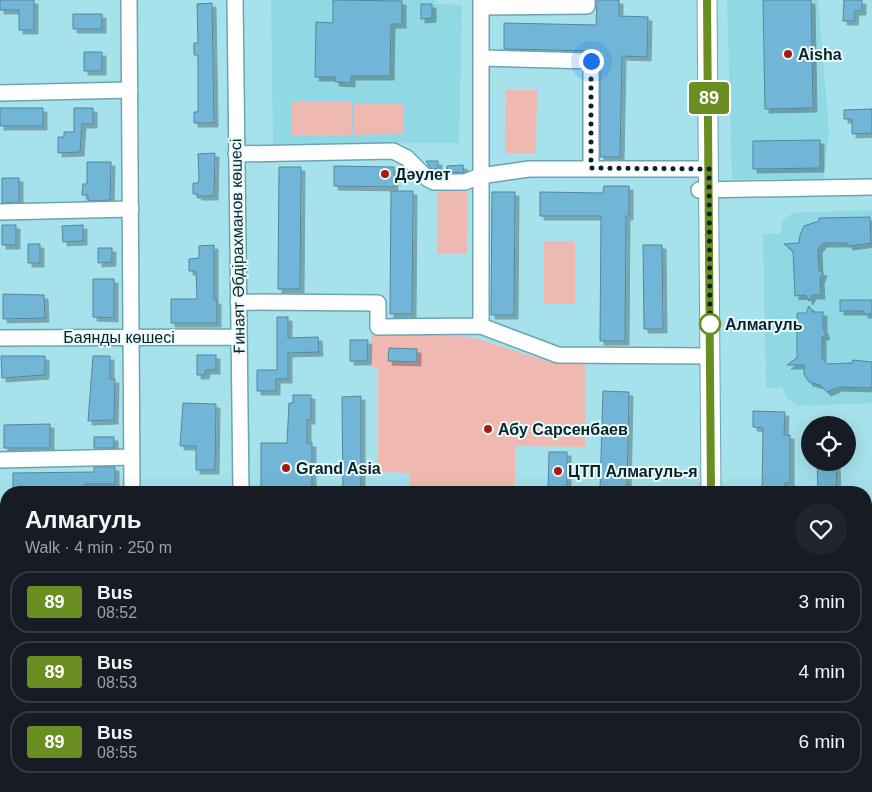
<!DOCTYPE html>
<meta charset="utf-8">
<style>
:root{--surface:#171b24;--page:#20242c;--text:#f1f3f6;--muted:#9ea1a6;--line:#363941}
body{margin:0;font-family:Arial,sans-serif;background:var(--page);color:var(--text);height:100vh;display:flex;flex-direction:column;font-size:19px;white-space:nowrap}
*{box-sizing:border-box;margin:0}
p{font-size:16px;color:var(--muted)}
.icon{flex:none;width:28px;height:28px;fill:none;stroke:currentColor;stroke-width:2;stroke-linecap:round;stroke-linejoin:round}
.map{position:relative;flex:1;overflow:hidden}
.drawer{position:absolute;left:0px;top:486px;width:872px;height:306px;display:flex;flex-direction:column;background:var(--surface);border-radius:20px 20px 0 0;box-shadow:0 5px 20px #0002}
.drawer>*{flex:none}
.badge{padding:0 10px;border-radius:4px;font-size:18px;line-height:32px}
.fabs{position:absolute;left:801px;top:416px;display:grid;gap:10px}
.fabs a{display:grid;place-items:center;width:55px;height:55px;border-radius:50%;background:var(--surface);box-shadow:0 5px 20px #0002;font-size:25px}
.you{position:absolute;width:25px;height:25px;margin:-12px;border:4px solid #fff;border-radius:50%;background:#1a73e8;box-shadow:0 0 0 8px #1a73e833}
.map>.badge{position:absolute;translate:-50% -50%;box-shadow:0 0 0 2px #fff}
.round{display:grid;place-items:center;flex:none;width:52px;height:52px;border-radius:26px;background:var(--page)}
.summary{display:flex;align-items:center;justify-content:space-between;height:85px;padding:0 25px}
h1{font-size:24px;font-weight:600;line-height:38px}
ul{padding:0;list-style:none}
li{display:flex;align-items:center;gap:15px;height:62px;margin:0 10px 8px;padding:0 15px;border:2px solid var(--line);border-radius:20px}
li div{flex:1}
li b{display:block;font-size:19px}
li em{font-style:normal}
li .badge{min-width:55px;font-weight:700;text-align:center}
.map>svg:first-child{display:block}
.built{fill:#90d8e4}
.green{fill:#efb9b1}
.building{fill:#71b6d6;stroke:#55869d;filter:url(#shadow)}
.lines{fill:none;stroke-linecap:round;stroke-linejoin:round}
.minor-casing{stroke:#6ba6b0;stroke-width:18}
.major-casing{stroke:#6ba6b0;stroke-width:21}
.minor{stroke:#fff;stroke-width:15}
.major{stroke:#fff;stroke-width:19}
.line-casing{stroke:#fff;stroke-width:11}
.line{stroke:#6b8e23;stroke-width:8}
.walk{stroke:#092327;stroke-width:5;stroke-dasharray:0 9}
.poi-dot{fill:#aa1812;stroke:#e9fafd;stroke-width:2}
.stop-dot{fill:#fff;stroke:#6b8e23;stroke-width:2.5}
.labels{text-anchor:middle;stroke-width:4;stroke-linejoin:round;paint-order:stroke}
.poi-label{font-size:16px;font-weight:bold;fill:#092327;stroke:#e9fafd;text-anchor:start}
.street-label{font-size:16px;fill:#092327;stroke:#e9fafd}
.stop-label{font-size:16px;font-weight:bold;fill:#092327;stroke:#e9fafd;text-anchor:start}
</style>
<div class="map">
<svg width="872" height="792" viewBox="0 0 872 792">
<defs>
<filter id="shadow"><feDropShadow dx="4" dy="4" stdDeviation="0" flood-color="#0004"/></filter>
</defs>
<rect width="100%" height="100%" fill="#a5e2ec"/>
<path class="built" d="M271 0H435V4L462 5 459 143 273 144Z
M727 0H818L829 133 823 179H732Z
M872 210V403L797 406 787 398 782 387 766 388 763 234H780L783 220 793 213Z
M487 786H558V792H487Z"/>
<path class="green" d="M506 90H537L536 153H505Z
M292 101H351V135H292Z
M354 104H404V134L354 135Z
M437 191H468L467 254H437Z
M544 241H575V304H544Z
M371 333 472 337 553 363 585 362V447L515 446V492H410V473L378 472V368L371 367Z"/>
<path class="building" d="M0 0H34V30H19V10H0Z
M333 0 402 1V24H391L390 76H351V83L335 82V77H315L316 22 333 23Z
M597 0H619V16L648 17 647 57 622 56 620 157H600V61L598 51 504 49V23L596 25Z
M763 0H811L813 108 765 109Z
M844 0H862V11H855L854 21H843Z
M212 3 214 123H194V112H198V55H194V43H198L197 4Z
M421 4H432V18L421 19Z
M73 14H102V29H73Z
M84 52H102V71H84Z
M0 108H43V126H0Z
M74 108H93V124H82L80 152 58 153V137H64V132H74Z
M872 109V133L852 134V119H844V110Z
M820 140V168L753 169V141Z
M215 153 214 196H198L197 194H193V183H198L199 179 198 154Z
M426 161H438V169H431Z
M87 162H111L110 200 88 201V195H82L83 184H87Z
M463 165 464 172 447 173V166Z
M334 166 394 167V187L334 186Z
M279 167H301L300 289H278Z
M2 178H19V202L2 203Z
M604 186H629V216H626L625 341H600L601 216H540V192L603 193Z
M391 191H413L412 314H390Z
M492 192H515L514 315H491Z
M870 217 871 243 849 246 847 243H823L818 249 819 271 823 272 820 280 821 295H812L809 301 806 295 795 296 793 251 784 244 799 243 800 235 804 226 819 221V218Z
M2 225H16V245H2Z
M83 225V241L63 242 62 226Z
M28 244H40V263H28Z
M214 245V300H217V323H171V299H197L196 271H189V259L199 258V246Z
M643 245H662L663 329H644Z
M98 248H112V262L98 263Z
M93 279H114V318L93 317Z
M3 294 44 295 45 318 3 319Z
M840 300H872V314H864V311H840Z
M809 306 813 312H823V328L826 335 822 337V359L828 364 852 363 853 360 872 362V388L839 387 827 392 820 385 809 382 804 374V365H787L797 358V313H806Z
M277 317H288V338L318 337 319 352 288 353V379H276V391H257V370H277Z
M350 340H368L367 361H350Z
M389 348 417 349V362L388 361Z
M197 355H216V370H206L205 375H197Z
M1 356H45V375L2 378Z
M93 356H110V379H115L114 420 88 421Z
M603 391 629 392 627 491 600 490Z
M293 395H311V420H307V443H312V492H261V443H287L289 403H293Z
M361 396V492H343L342 397Z
M183 403 216 404 215 470H196V446H180Z
M753 411 785 412 784 435H790V483H785V492H762L763 428 753 427Z
M50 424V448H4V425Z
M94 437H114V448H94Z
M549 452H567V490H548Z
M817 462H836L837 492H818Z
M94 467H115V484H85V492L13 490V473L94 472Z"/>
<g class="lines">
<defs>
<path id="minor" d="M129 0 132 492
M235 0 241 492
M481 0V326
M481 7 587 6V0
M481 58 591 61V168
M0 93 130 90
M236 154 393 151 407 158 428 179 434 182H465L480 176 529 169H709
M699 190 872 187
M0 212 131 209
M238 302 378 303V327L481 326 558 355 710 356
M0 338 238 337
M0 460 132 457
M0 578H6
M866 610 872 611
M244 786V792"/>
<path id="major" d="M707 0 711 492
M0 699H6
M866 737H872
M711 786V792"/>
</defs>
<use href="#minor" class="minor-casing"/>
<use href="#major" class="major-casing"/>
<use href="#minor" class="minor"/>
<use href="#major" class="major"/>
</g>
<g class="lines">
<defs>
<path id="line" d="M707 0 711 492"/>
</defs>
<use href="#line" class="line-casing"/>
<use href="#line" class="line"/>
<path class="walk" d="M591 61V168L709 169 710 324"/>
</g>
<g class="poi-dot">
<circle cx="788" cy="54" r="5"/>
<circle cx="385" cy="174" r="5"/>
<circle cx="488" cy="429" r="5"/>
<circle cx="286" cy="468" r="5"/>
<circle cx="558" cy="471" r="5"/>
</g>
<circle class="stop-dot" cx="710" cy="324" r="10"/>
<g class="labels">
<g class="poi-label">
<text x="798" y="60">Aisha</text>
<text x="395" y="180">Дәулет</text>
<text x="498" y="435">Абу Сарсенбаев</text>
<text x="296" y="474">Grand Asia</text>
<text x="568" y="477">ЦТП Алмагуль-я</text>
</g>
<g class="street-label">
<text transform="translate(237 246) rotate(-91)" y="6">Ғинаят Әбдірахманов көшесі</text>
<text x="119" y="343">Баянды көшесі</text>
</g>
<g class="stop-label">
<text x="725" y="330">Алмагуль</text>
</g>
</g>
</svg>
<div class="fabs">
<a><svg class="icon" aria-label="locate" viewBox="0 0 24 24"><circle cx="12" cy="12" r="6"/><path d="M12 2v4M12 18v4M2 12h4M18 12h4"/></svg></a>
</div>
<div class="you" style="left:591px;top:61px"></div>
<b class="badge" style="left:709px;top:98px;background:#6b8e23;color:#fff">89</b>
<section class="drawer">
<div class="summary"><div><h1>Алмагуль</h1><p>Walk · 4 min · 250 m</p></div><a class="round"><svg class="icon" aria-label="heart" viewBox="0 0 24 24"><path d="M12 20l-8-8c-3-5 5-10 8-4 3-6 11-1 8 4z"/></svg></a></div>
<ul>
<li><span class="badge" style="background:#6b8e23;color:#fff">89</span><div><b>Bus</b><p>08:52</p></div><em>3 min</em></li>
<li><span class="badge" style="background:#6b8e23;color:#fff">89</span><div><b>Bus</b><p>08:53</p></div><em>4 min</em></li>
<li><span class="badge" style="background:#6b8e23;color:#fff">89</span><div><b>Bus</b><p>08:55</p></div><em>6 min</em></li>
</ul>
</section>
</div>
